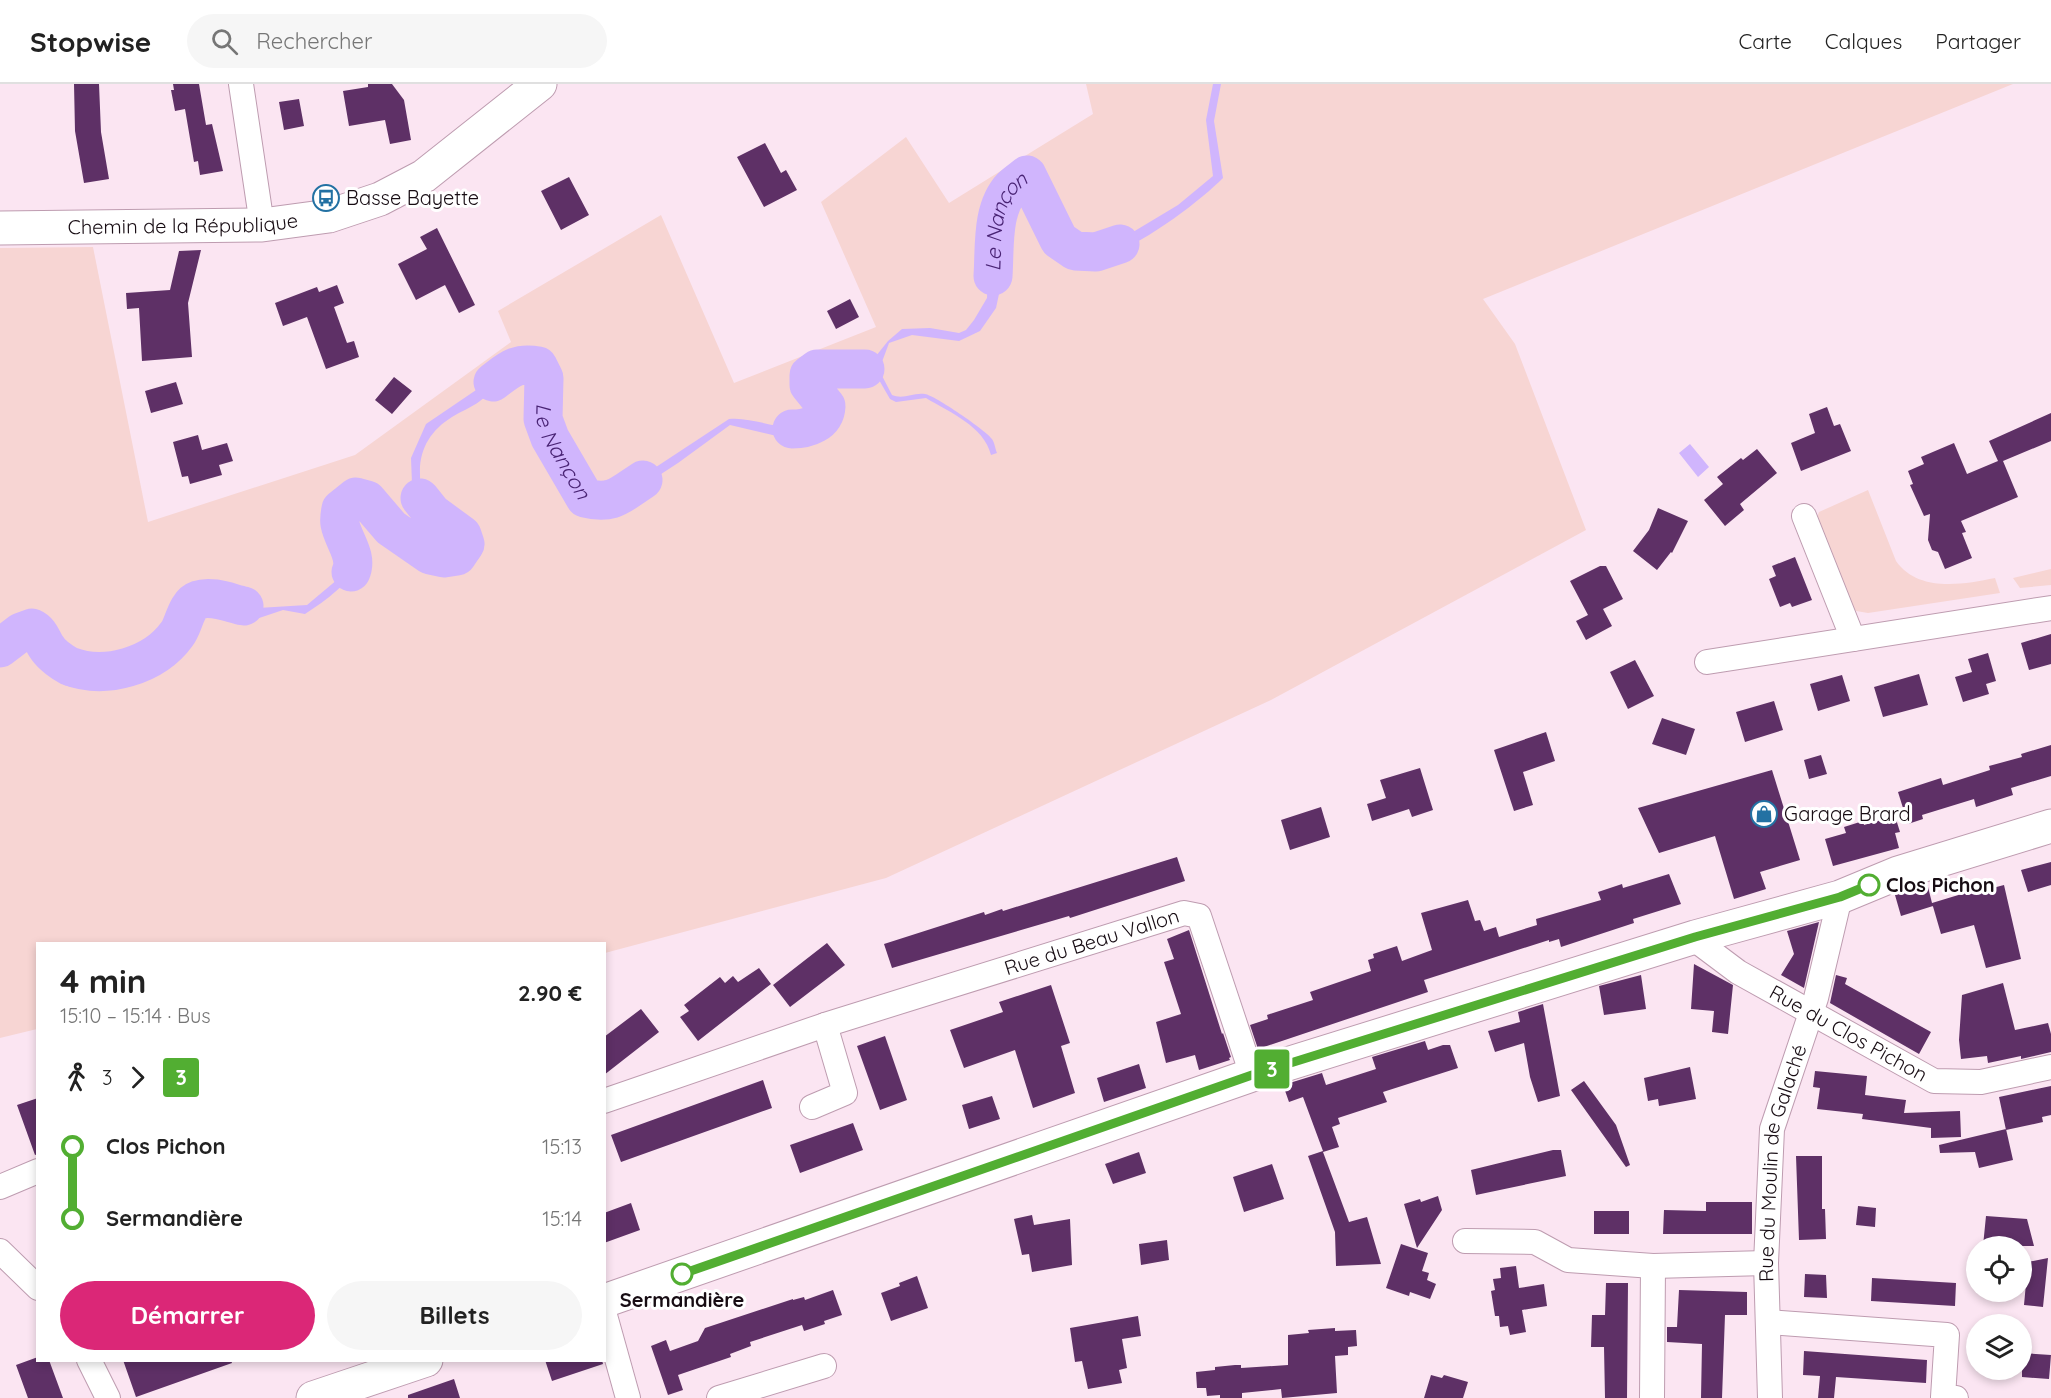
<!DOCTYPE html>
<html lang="fr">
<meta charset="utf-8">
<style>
:root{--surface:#fff;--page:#f6f6f6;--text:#222;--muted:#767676;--line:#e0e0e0;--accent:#db2777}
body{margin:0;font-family:Quicksand,sans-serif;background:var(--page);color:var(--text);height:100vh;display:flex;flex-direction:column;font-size:22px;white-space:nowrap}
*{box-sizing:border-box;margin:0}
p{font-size:20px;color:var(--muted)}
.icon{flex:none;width:33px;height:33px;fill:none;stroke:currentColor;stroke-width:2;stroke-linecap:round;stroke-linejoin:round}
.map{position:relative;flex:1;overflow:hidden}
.details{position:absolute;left:36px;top:858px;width:570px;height:420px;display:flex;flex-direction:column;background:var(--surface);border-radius:0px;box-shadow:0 3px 9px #0003}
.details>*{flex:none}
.badge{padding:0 12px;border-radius:4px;font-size:21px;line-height:39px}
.buttons{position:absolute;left:1966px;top:1152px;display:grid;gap:12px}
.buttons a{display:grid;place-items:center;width:66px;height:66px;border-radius:50%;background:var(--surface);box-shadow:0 3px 9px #0003;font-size:30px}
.map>.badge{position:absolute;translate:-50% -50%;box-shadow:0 0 0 3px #fff}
.legs{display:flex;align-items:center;gap:9px;height:66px;padding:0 24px;font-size:20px}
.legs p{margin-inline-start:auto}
.summary{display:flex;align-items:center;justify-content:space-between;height:102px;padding:0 24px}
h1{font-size:33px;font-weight:800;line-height:45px}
.action{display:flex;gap:12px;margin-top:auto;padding:12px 24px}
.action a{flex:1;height:69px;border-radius:36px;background:var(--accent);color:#fff;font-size:24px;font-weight:800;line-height:69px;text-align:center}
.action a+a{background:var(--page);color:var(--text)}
ul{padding:0 24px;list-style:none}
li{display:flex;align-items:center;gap:21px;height:72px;font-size:22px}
li i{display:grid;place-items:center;width:9px;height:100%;margin:0 8px;background:currentColor}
li i::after{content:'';width:15px;height:15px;margin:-8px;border:4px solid;border-radius:50%;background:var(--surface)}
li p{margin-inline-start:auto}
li:first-child i{background:linear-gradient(#0000 50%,currentColor 0)}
li:last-child i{background:linear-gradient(currentColor 50%,#0000 0)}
header{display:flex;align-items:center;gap:36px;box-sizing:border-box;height:84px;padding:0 30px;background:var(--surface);border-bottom:2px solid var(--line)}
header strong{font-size:28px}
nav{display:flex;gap:33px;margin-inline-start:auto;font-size:21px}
.search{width:420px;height:54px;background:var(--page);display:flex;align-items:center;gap:15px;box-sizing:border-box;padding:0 21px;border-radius:33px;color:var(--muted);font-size:22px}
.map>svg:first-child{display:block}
.green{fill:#f7d5d3}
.water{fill:#d0b5fd}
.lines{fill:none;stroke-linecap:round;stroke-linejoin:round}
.river{stroke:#d0b5fd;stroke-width:39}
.building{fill:#5e3066}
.street-casing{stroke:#be9cb0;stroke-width:26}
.secondary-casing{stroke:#be9cb0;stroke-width:35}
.street{stroke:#fff;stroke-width:24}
.secondary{stroke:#fff;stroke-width:33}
.line-1-casing{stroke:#fff;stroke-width:14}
.line-1{stroke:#52ae32;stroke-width:9}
.stop-1-dot{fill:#fff;stroke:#52ae32;stroke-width:3}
.labels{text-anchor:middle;stroke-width:6;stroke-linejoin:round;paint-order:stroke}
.poi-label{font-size:20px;fill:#170c13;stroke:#fff;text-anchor:start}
.street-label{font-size:20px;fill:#170c13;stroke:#fff}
.stop-label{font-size:20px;font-weight:bold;fill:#170c13;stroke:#fff;text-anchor:start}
.water-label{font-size:21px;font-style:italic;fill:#492374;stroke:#fff}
</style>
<header>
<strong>Stopwise</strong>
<div class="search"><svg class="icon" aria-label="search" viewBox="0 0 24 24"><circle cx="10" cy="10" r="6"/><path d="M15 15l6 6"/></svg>Rechercher</div>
<nav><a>Carte</a><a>Calques</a><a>Partager</a></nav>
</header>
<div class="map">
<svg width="2051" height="1314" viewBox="0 0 2051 1314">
<rect width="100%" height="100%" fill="#fbe5f2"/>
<path class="green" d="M1086 0H2013L1483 215 1515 260 1586 446 1271 616 886 794 605 869 604 860H38L37 945 0 954V164L93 163 148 438 355 371 511 258 498 227 661 131 734 299 876 243 821 118 906 53 949 119 1093 30Z
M1868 406 1896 477C1918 508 1961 501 1995 494L2000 509 1868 529 1856 527 1852 523 1815 439 1819 428Z
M2051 485V501L2020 504 2013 494Z"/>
<path class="water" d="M1213 0H1221L1214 37 1223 94C1194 123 1092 203 1053 170 1034 154 1031 125 1020 105L996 126 1002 196 996 224 980 247 959 257 912 251 889 259 879 286 892 311C904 316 913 308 925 310 934 311 987 347 992 355 995 360 995 364 997 369L991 371C984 342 949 328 926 314L896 318 890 315 875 289 815 287 810 291V297C833 316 840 312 823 343L802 349 781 353 730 341 678 379 609 424 598 427 576 422 527 340 532 292 526 285C499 284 498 304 480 317 471 324 461 327 452 333 431 346 419 365 420 390 420 400 421 412 427 420 436 433 466 426 481 451 486 459 484 469 477 476 471 483 460 483 451 483 432 485 399 470 386 455 375 443 366 420 349 417L334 432 360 466 364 477C348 499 327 516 305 530L283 526 253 536 205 522 191 520C189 530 190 544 186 553 180 568 114 602 97 605 87 606 74 604 64 601L33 566 29 552 25 548 0 572V560L27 538C40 553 45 574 66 583 95 595 129 582 154 565 159 561 165 558 169 554 177 544 181 528 186 516L201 512 258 524 307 521 344 490 350 481 333 432V421L356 408 393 449 405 457 435 473 455 469 459 458 464 452 428 428 414 411 412 400 411 374 426 340 482 302 506 280 525 276 539 283 537 325 540 343 579 413 596 417 612 412 729 335C763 331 809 366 823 316L810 303 802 299 806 281 816 283 862 284 872 277 888 257 902 245 930 244 959 249 966 246 974 236 987 214 990 126C996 111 1009 97 1022 87L1057 158 1086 167 1101 164 1133 148 1178 121 1213 92 1206 36Z
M1690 360 1709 383 1698 393 1679 369Z"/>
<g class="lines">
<g class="river">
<path id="s1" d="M993 192C995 164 991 125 1012 103 1016 99 1022 95 1027 91L1059 156 1075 167 1096 168 1120 160"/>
<path id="s2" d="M493 298C509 286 516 278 538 282L544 294 543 335 550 354 585 414C613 421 620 411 643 396"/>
<path d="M792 345C808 345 825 339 826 322L809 301V291L817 285H865"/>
<path d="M351 488C358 472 343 456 340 440 339 435 340 430 341 425L356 413 367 416 391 444 430 471 444 474 457 472 465 460 462 451 432 429 420 414"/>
<path d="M0 564 21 548 32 544C41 548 42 558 48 565 52 571 63 579 69 582 105 596 154 582 177 550 184 541 186 520 198 516 212 511 230 519 244 522"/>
</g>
</g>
<path class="building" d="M74 0H99L101 48 109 95 84 99 75 47Z
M173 0H199L206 41 212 40 223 87 200 91 198 77 194 78 185 25 175 27 171 6H174Z
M368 0H392L404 16 411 56 390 60 385 36 349 42 343 7 368 3Z
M299 15 304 42 284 46 279 18Z
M765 59 781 89 786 86 797 106 764 123 737 73Z
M569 93 589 131 561 146 541 107Z
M437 144 475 221 459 229 445 201 416 216 398 180 427 165 420 153Z
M201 166 188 219 192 273 142 277 139 224 127 225 126 209 170 206 179 167Z
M337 201 344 219 334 223 347 259 354 257 359 273 326 285 307 233 283 242 275 219 317 203 319 208Z
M850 215 859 233 836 245 827 227Z
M394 293 412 307 392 330 375 316Z
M176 298 183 320 151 329 145 307Z
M1827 323 1834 342 1840 340 1851 367 1801 387 1791 359 1815 349 1809 330Z
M2051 329V357L2003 377 2018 413 1961 437 1966 448 1962 449 1972 474 1945 485 1938 468 1932 466 1928 456 1930 430 1924 432 1910 401 1913 400 1908 387 1924 380 1921 373 1954 359 1967 390 1998 377 1989 357Z
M198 351 202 366 227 359 233 377 219 381 222 391 190 400 188 392 182 393 173 358Z
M1757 365 1777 389 1740 420 1744 426 1725 442 1704 416 1723 400 1717 393 1741 374 1743 376Z
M1658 424 1688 437 1672 469 1671 468 1657 486 1633 467 1649 446Z
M1795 473 1812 516 1792 523 1790 519 1780 523 1769 495 1776 492 1772 482Z
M1600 482H1606L1623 515 1603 525 1612 542 1586 556 1576 537 1588 531 1570 497Z
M2051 550V580L2029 586 2021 559Z
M1988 569 1996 597 1986 600 1989 610 1963 618 1955 593 1972 588 1968 575Z
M1635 576 1654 612 1628 625 1610 588Z
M1919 590 1928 621 1883 633 1874 603Z
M1842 591 1850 617 1818 627 1810 600Z
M1774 617 1783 646 1745 658 1736 628Z
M1662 634 1695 645 1686 671 1652 660Z
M1546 648 1555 677 1523 688 1533 721 1514 727 1494 666Z
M2051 661V692L2011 704 2013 711 1976 723 1974 715 1922 731 1923 735 1908 740 1898 708 1941 694 1943 701 1990 686 1989 682 2022 673 2021 670Z
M1821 671 1827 690 1809 695 1804 676Z
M1420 684 1433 726 1412 733 1409 725 1372 737 1367 720 1386 714 1380 696Z
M1772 686 1800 776 1760 788 1766 805 1734 815 1715 752 1659 769 1638 724Z
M1321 723 1330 753 1290 766 1281 736Z
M1895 732 1900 748 1895 749 1899 764 1833 782 1825 755 1846 749 1844 743 1863 737 1864 741Z
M1177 773 1185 797 1070 834 1069 832 892 884 884 860 984 828 985 831 1002 825 1003 827Z
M2051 778V801L2028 808 2021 786Z
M1669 790 1681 820 1633 835 1634 839 1561 863 1559 855 1549 858V856L1424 896 1428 908 1258 965 1250 941 1268 935 1267 931 1313 916 1310 908 1371 887 1368 876 1374 874 1373 870 1397 862 1402 877 1432 866 1421 829 1468 816 1475 837 1480 836 1484 847 1496 843 1499 853 1537 841 1536 835 1601 816 1598 808 1622 800 1623 804Z
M2004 801 2021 875 1986 884 1974 841 1941 850 1932 819 1933 822 1901 832 1895 811 1928 803 1932 819 1965 809 1966 811Z
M1819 838 1804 904 1781 891 1794 870 1787 847Z
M1189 846 1222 950 1223 949 1231 973 1229 974 1230 976 1199 986 1195 971 1166 979 1156 938 1181 930 1164 878 1174 875 1167 855Z
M827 859 845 881 790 923 773 901Z
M1694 880 1733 901 1728 950 1712 948 1714 927 1691 925Z
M759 884 771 900 698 957 680 933 689 927 684 921 720 893 725 899 733 892 738 898Z
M1641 891 1646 925 1604 931 1599 902Z
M1836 891 1847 894 1845 900 1931 948 1919 970 1830 919Z
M2003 899 2015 946 2048 939 2051 950V968L2021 975V972L1988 979 1987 972 1961 975 1959 956 1962 911Z
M1051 901 1070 959 1061 962 1075 1009 1033 1024 1015 966 964 984 950 946 1003 928 999 918Z
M1543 920 1560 1012 1538 1018 1530 993 1524 959 1495 968 1488 947 1520 938 1518 928Z
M641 925 659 948 604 991V953Z
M885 952 907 1016 880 1026 857 962Z
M1425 957 1428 966 1443 961H1450L1458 984 1383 1008 1387 1018 1338 1034 1340 1040 1332 1043 1339 1063 1323 1068 1349 1138 1367 1133 1381 1180 1336 1182 1335 1148 1308 1072 1323 1067 1303 1013 1289 1018 1283 1001 1322 989 1326 1001 1376 985 1372 973Z
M1139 980 1146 1004 1104 1018 1097 994Z
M1690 983 1696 1015 1659 1022 1658 1015 1648 1017 1644 994Z
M1815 987 1867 992 1865 1011 1906 1016 1904 1029 1960 1027 1961 1053 1931 1054V1044L1862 1035 1863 1030 1817 1025 1820 1004 1813 1003Z
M763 996 772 1024 621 1078 611 1051Z
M1584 997 1616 1041 1630 1081 1626 1083 1571 1006Z
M2051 1002V1031L2042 1033 2043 1038 2006 1046 1999 1013Z
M992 1012 1000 1035 969 1045 962 1021Z
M38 1014V1070L35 1071 17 1021Z
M853 1039 863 1066 800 1089 790 1061Z
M2006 1045 2013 1076 1979 1084 1975 1068 1940 1069 1939 1061Z
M1553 1066H1561L1566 1092 1476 1111 1471 1086Z
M1139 1068 1146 1089 1113 1100 1105 1080Z
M1796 1072H1822V1125H1825L1826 1155 1799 1156Z
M1272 1080 1284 1115 1244 1128 1233 1093Z
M1438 1112 1442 1126 1417 1164 1404 1120 1420 1115 1421 1118Z
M1706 1118H1752V1150H1663L1664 1126 1706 1127Z
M631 1119 640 1146 604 1159V1129Z
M1858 1122 1876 1124 1875 1143 1856 1141Z
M1594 1127H1629V1150H1594Z
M1032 1131 1034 1141 1070 1135 1072 1181 1032 1188 1029 1170 1022 1171 1014 1135Z
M1986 1132 2027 1135 2034 1162H1983Z
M1167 1156 1169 1176 1141 1181 1139 1160Z
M1401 1160 1428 1169 1422 1187 1429 1189 1427 1196 1436 1200 1430 1215 1410 1208 1409 1212 1386 1204Z
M2048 1174 2043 1223 2024 1221 2028 1178Z
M1516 1182 1519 1204 1544 1200 1547 1222 1522 1226 1526 1248 1510 1251 1508 1242 1500 1243 1499 1232H1495L1491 1207 1495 1206 1493 1195 1501 1194 1500 1184Z
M1805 1190 1826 1191 1827 1214 1804 1213Z
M917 1192 928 1224 891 1237 881 1209 900 1202 899 1199Z
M1872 1194 1956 1199 1955 1222 1871 1217Z
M1606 1199H1628L1627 1314H1605L1604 1263H1591L1592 1231H1605Z
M833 1206 842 1231 824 1237 825 1240 804 1247 802 1241 750 1258 751 1262 730 1270 731 1273 678 1291 683 1306 668 1311 651 1262 666 1256 670 1267 698 1257 705 1244 793 1215V1216L804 1213 805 1216Z
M1679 1206 1747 1208V1231H1725L1722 1314H1701L1702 1260 1667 1258V1243H1677Z
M1138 1232 1141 1252 1122 1255 1127 1284 1119 1286 1122 1299 1088 1305 1082 1277 1075 1278 1070 1244Z
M1335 1244V1247L1356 1246 1357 1262 1348 1263V1271L1335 1272 1337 1309 1282 1314 1281 1305 1242 1309V1314H1220V1311L1207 1312 1206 1304H1197L1196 1288 1215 1286V1283L1235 1281H1241V1284L1288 1281V1251L1309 1249 1308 1246Z
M1804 1267 1927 1276 1926 1299 1836 1293 1834 1314H1818L1820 1292 1803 1291Z
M2022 1269 2051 1271 2049 1295 2022 1293Z
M38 1273V1276H49L63 1314H28L16 1281Z
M123 1276H231L232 1279 136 1313Z
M545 1276H602L603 1280 552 1297Z
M1431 1291 1442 1294 1444 1291 1468 1298 1463 1314H1424Z
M454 1295 460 1314H408V1311Z"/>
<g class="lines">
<defs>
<g id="street">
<path d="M241 0 262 141"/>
<path d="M1804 432 1853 555"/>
<path d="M1707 578 2051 524"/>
<path id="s3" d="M1695 853 1702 861 1738 888 1934 997 1981 998 2051 983"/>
<path id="s4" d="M604 1017 825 941 1184 829 1199 832 1252 991"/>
<path d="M812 1023 845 1009 825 941"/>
<path d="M0 1103 38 1087"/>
<path d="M1465 1157 1535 1158 1568 1176 1653 1182 1766 1179"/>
<path d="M0 1167 38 1204"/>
<path d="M604 1228 628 1314"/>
<path d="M1768 1238 1947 1251 1943 1313 1956 1314"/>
<path d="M89 1276 108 1314"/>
<path d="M719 1314 824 1282"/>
<path d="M1652 1314 1653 1182"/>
<path id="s5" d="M1770 1314 1766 1179 1772 1045 1816 914 1840 813"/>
</g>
<g id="secondary">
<path id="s6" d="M0 144 262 141 329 132 380 115 424 92 540 0"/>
<path d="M604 1217 1252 991 1695 853 1840 813 1898 789 2051 742"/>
<path d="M313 1314 426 1276"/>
</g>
</defs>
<use href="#street" class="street-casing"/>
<use href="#secondary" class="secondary-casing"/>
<use href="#street" class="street"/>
<use href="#secondary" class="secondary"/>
</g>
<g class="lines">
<defs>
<path id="line-1" d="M682 1190 1252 991 1695 853 1840 813 1869 801"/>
</defs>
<use href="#line-1" class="line-1-casing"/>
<use href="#line-1" class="line-1"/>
</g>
<defs>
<symbol id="bus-ring" viewBox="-11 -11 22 22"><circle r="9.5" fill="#fff" stroke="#2371a3" stroke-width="1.5"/><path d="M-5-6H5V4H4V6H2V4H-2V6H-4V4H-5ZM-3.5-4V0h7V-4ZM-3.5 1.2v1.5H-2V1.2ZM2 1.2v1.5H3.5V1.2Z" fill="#2371a3"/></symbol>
<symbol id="shop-ring" viewBox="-11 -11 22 22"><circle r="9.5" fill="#fff" stroke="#2371a3" stroke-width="1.5"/><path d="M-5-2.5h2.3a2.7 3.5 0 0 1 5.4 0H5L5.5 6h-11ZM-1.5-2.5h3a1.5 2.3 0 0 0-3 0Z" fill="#2371a3"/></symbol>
</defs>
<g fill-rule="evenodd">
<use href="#bus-ring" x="311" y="99" width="30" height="30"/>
<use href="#shop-ring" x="1749" y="715" width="30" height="30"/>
</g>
<g class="stop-1-dot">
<circle cx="1869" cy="801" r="10"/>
<circle cx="682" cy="1190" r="10"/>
</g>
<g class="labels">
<g class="poi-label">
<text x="346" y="121">Basse Bayette</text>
<text x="1784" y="737">Garage Brard</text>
</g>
<g class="street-label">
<text dy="7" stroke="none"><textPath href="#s6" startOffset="183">Chemin de la République</textPath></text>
<text dy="7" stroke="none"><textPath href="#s4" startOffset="513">Rue du Beau Vallon</textPath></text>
<text dy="7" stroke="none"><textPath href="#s3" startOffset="182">Rue du Clos Pichon</textPath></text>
<text dy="7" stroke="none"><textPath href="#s5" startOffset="237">Rue du Moulin de Galaché</textPath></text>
</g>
<g class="stop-label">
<text x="1886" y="808">Clos Pichon</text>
<text x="682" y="1223" text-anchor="middle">Sermandière</text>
</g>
<g class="water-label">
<text dy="7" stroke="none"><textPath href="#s1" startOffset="57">Le Nançon</textPath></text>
<text dy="7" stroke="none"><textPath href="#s2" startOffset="141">Le Nançon</textPath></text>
</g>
</g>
</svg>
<div class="buttons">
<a><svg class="icon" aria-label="locate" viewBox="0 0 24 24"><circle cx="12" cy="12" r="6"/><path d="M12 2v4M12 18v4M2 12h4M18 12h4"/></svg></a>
<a><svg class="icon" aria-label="layers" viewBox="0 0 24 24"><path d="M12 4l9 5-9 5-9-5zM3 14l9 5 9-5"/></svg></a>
</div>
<b class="badge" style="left:1272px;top:985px;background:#52ae32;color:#fff">3</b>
<section class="details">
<div class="summary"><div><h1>4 min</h1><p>15:10 – 15:14 · Bus</p></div><b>2.90 €</b></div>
<div class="legs"><svg class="icon" aria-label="walk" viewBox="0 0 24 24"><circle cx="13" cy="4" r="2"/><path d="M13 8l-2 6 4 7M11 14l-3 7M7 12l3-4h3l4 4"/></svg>3<svg class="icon" aria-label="forward" viewBox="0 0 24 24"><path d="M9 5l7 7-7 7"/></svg><b class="badge" style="background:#52ae32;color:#fff">3</b></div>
<ul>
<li><i style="color:#52ae32"></i><b>Clos Pichon</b><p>15:13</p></li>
<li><i style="color:#52ae32"></i><b>Sermandière</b><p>15:14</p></li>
</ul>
<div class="action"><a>Démarrer</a><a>Billets</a></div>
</section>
</div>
